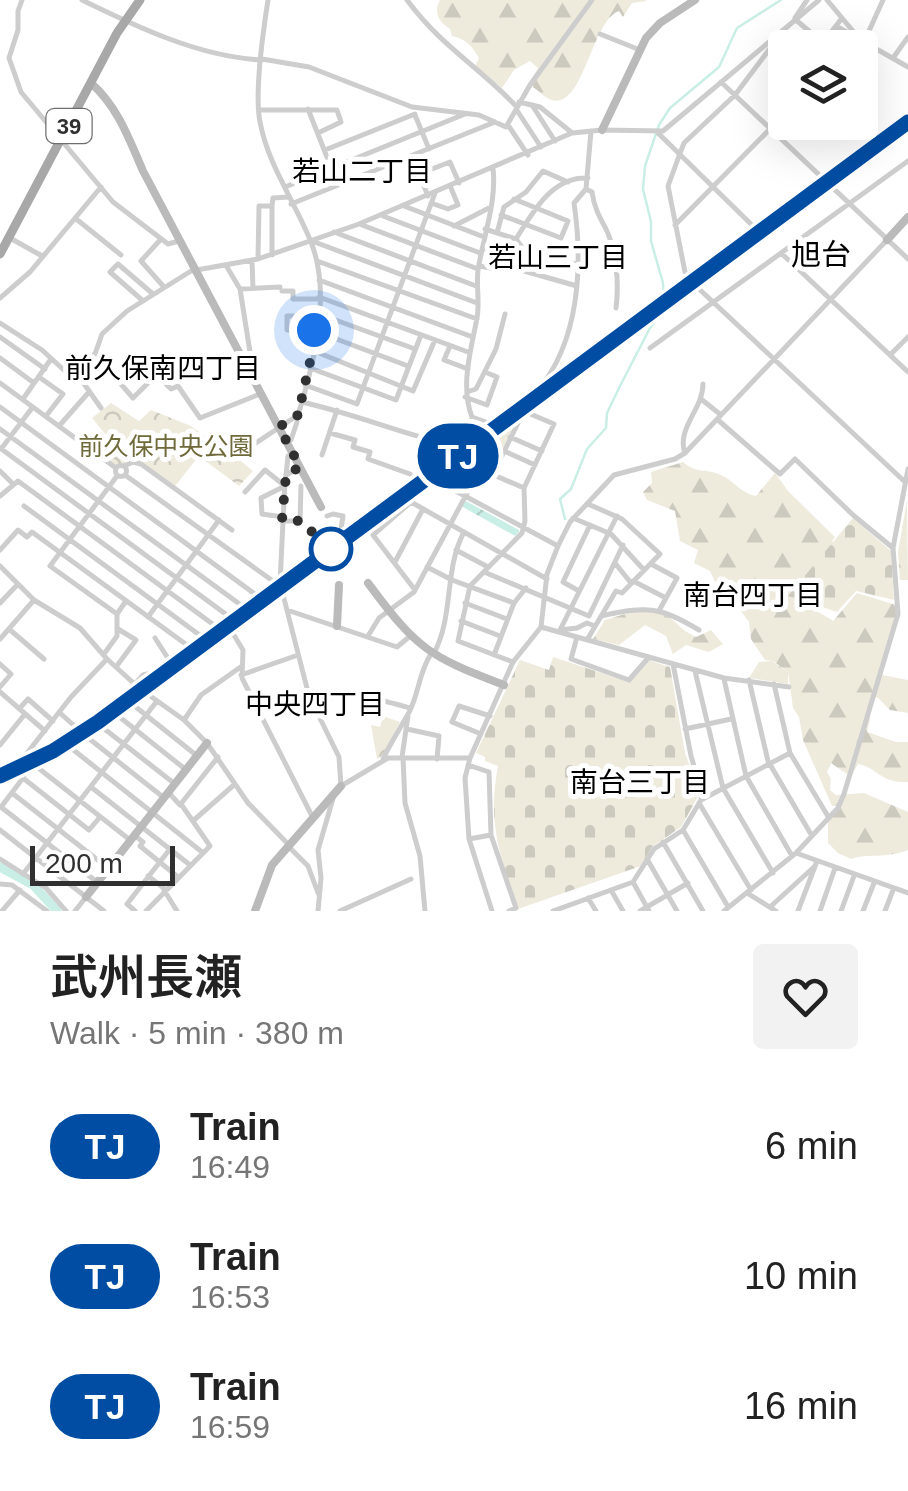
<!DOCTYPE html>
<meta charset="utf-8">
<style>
:root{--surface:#fff;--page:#f2f2f2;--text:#222;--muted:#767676}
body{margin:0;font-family:Arial,"Noto Sans JP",sans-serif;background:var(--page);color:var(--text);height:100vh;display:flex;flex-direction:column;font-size:38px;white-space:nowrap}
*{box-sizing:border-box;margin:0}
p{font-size:32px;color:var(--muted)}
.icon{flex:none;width:55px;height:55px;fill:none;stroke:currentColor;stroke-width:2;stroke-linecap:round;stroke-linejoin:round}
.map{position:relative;height:911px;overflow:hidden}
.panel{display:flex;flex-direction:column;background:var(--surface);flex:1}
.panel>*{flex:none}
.badge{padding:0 20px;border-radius:32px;font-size:35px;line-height:65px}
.tools{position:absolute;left:768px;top:30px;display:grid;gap:20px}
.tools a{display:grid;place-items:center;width:110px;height:110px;border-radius:10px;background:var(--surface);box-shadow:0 10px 40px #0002;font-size:50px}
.scale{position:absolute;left:30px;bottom:25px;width:145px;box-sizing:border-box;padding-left:10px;border:5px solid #303030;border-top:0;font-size:28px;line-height:35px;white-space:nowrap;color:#303030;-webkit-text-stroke:8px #fff;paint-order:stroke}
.you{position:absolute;width:50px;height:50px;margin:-25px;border:8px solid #fff;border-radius:50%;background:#1a73e8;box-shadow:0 0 0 15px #1a73e833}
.map>.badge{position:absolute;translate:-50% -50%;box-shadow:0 0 0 5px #fff}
.round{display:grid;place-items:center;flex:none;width:105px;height:105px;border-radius:10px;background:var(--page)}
.summary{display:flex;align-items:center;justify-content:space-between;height:170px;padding:0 50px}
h1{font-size:48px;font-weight:600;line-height:75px}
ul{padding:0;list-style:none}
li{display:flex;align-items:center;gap:30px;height:130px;padding:0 50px}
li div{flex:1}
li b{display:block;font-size:38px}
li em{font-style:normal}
li .badge{min-width:110px;font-weight:700;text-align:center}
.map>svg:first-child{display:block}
.forest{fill:url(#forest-firs)}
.cemetery{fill:url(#cemetery-stones)}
.park{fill:url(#park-crowns)}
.water{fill:url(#water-waves)}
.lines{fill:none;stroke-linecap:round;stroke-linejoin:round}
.stream{stroke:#c9eee5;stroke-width:2.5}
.river{stroke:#c9eee5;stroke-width:9}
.street{stroke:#cdcdcd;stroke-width:5}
.secondary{stroke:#bababa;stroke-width:8}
.primary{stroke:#a8a8a8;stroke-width:9}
.rail{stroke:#858585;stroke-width:2.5;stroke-dasharray:10 8;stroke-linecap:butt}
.line-casing{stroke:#fff;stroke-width:22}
.line{stroke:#004da3;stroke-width:15}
.walk{stroke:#303030;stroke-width:10;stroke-dasharray:0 18}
.stop-dot{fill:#fff;stroke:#004da3;stroke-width:5}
.labels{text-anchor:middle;stroke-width:10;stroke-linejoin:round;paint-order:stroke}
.shield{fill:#fff;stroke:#6e6e6e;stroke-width:2.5}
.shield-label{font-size:22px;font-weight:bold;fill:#303030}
.park-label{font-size:25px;fill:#6f6a3a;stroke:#fff}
.neighbourhood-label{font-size:28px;fill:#000;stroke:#fff}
.quarter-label{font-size:30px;fill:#000;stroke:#fff}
</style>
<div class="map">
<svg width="908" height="911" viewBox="0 0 908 911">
<defs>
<pattern id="forest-firs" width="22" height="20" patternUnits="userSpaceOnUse" patternTransform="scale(2.5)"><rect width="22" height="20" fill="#eeebdd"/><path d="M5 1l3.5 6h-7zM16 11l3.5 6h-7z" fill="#cccabe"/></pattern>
<pattern id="cemetery-stones" width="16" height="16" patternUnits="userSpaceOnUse" patternTransform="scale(2.5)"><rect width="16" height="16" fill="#eeebdd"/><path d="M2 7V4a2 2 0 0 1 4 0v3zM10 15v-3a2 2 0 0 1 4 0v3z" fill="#cccabe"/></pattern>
<pattern id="park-crowns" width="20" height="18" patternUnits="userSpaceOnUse" patternTransform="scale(2.5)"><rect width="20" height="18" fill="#eeebdd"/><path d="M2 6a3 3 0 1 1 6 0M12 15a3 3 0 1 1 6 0" fill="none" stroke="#cccabe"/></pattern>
<pattern id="water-waves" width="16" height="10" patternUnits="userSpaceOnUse" patternTransform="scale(2.5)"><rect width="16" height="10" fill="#c9eee5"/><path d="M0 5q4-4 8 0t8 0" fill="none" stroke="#adccc5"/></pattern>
</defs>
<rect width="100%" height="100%" fill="#fff"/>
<path class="forest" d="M440 0H645L647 1 632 3 623 17 619 11C591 21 584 109 552 100 546 99 539 91 533 87V77L538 68 530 61 514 70 502 88 475 66 479 58C472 46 466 39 452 36L450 29C439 22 433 13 440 0Z
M683 462C696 474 706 468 721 475 735 481 740 493 756 496L775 473 788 491 835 537 832 541 836 546 822 563 802 602C812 610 822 613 833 621L857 593 896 605 897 623 882 675 908 680V713L890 710 877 697 869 701 870 720 867 732 896 742H908V782C879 783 879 768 858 764L851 777 831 763 827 772 831 779 830 790 836 795 864 793 908 812V850C886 859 867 853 851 859L838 853 828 843V822L836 812V806H832L803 740 799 717 793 708 788 672 773 661 765 660 751 639 749 622 725 589 716 584 710 571 694 563 698 550 680 541 675 511 647 500 643 492 652 483 651 472Z
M907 500 908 580H900L898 552Z
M641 609 667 615 685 631 696 637 711 630 723 644 709 652 686 645 673 654 666 636 645 625 619 645 593 639 605 620Z"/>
<path class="cemetery" d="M853 518 891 551 894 600 856 591 837 612 788 596Z
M553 657 629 682 648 660 670 667 685 753 700 793 681 827 652 847 641 866 518 909C500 856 487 823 498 766L485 761V757L476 753 520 660 549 670Z"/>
<path class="park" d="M111 403 139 421 151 410 191 426 205 436 221 433 223 440 238 450 234 452 237 458 253 471 239 486 199 456 175 486 140 461 115 465 106 458 101 442 106 435 92 418Z
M516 421 492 471 481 466 473 452Z
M772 661 788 672V684L749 678 759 662Z
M383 716 400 722 383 755 377 759 371 725 380 727Z"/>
<path class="water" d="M466 501 519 530V532L515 536 461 506Z"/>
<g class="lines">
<path class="stream" d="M565 519 560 499 571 489 587 449 606 428 607 413 620 386 650 328 664 311 663 283 651 241V222L643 189 645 166 659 125 670 108 719 67 737 28 781 0"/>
<path class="river" d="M0 867 33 885 57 911"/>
<path class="street" d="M22 0 18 11V30L9 58 21 92 113 202 168 244 179 241
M82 0C137 27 200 57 262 60
M407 0C441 46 478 66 515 105
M827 0 857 36
M795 18 807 0
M796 20 823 43
M836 26 908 67
M600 34 640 50
M864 42 883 0
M819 48 842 18
M893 58 908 37
M262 59 309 67 412 107 479 115 506 127 530 85 592 0
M721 82 908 259
M519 102 540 107 571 132
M532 105 555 141
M308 109 338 185
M516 109 541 147
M259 110H337L341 122 318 133
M415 115 429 149
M508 125 528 155
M772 131 782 118 773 108 785 92
M658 133 756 229 690 278 685 272 668 186 679 156 684 143 735 95 777 39
M325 150 415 114
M493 169C497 201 483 238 478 270 476 286 480 302 477 318 471 350 460 386 472 417L494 425C508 415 526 405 537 391 580 342 583 264 574 203L586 189 591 131
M285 187 465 114
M586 189 592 192C594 207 599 216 606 229 617 252 619 284 616 308
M428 196 419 174 450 162 459 183
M431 203 448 209 458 205 451 188
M291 204 495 122
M272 206 273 198 288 197
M404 206 484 237
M501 215 561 238 568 221 514 199
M383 216 480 253
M75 218 121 255
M362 225 478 269
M675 225 770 129
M454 226 489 208
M485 229 516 239 524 250 579 265
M334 232 476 286
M497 233 504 207 526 192 543 171 568 182
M10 238 42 256
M161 239 141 261 164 287
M516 239C533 212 552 176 588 178
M312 241 477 303
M523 251 517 269 577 286
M781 253 908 372
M258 259 259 206H272V255
M252 261 253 288
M317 261 477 319
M479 266 496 269 502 256 483 248
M227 267 240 289 250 352 242 358
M319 280 470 336
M697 287 904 481
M240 289 280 287
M282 291H293V299H319
M319 297 468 352
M0 298 30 272 101 187
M142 300 110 272 118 264 153 294
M319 314 415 349
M0 323 42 350 65 371 95 354 102 334 127 311 191 271 258 259 359 224 572 133 602 130 663 131 819 0
M317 331 287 330V316H318
M318 332 408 366
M0 337 45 369
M450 346 444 360 468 369
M650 348 908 161
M314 351 413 391 435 340
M95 354 133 398 156 375
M890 355 908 337
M0 358 34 383
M73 368 101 408
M310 368 396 400 421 335
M39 377 63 394 46 416
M117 380 140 358 171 389 178 386 200 418 260 394
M0 383 116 468
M305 385 357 404 435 193
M467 392 476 389 496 349 505 314
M465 397 487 405 497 377 485 372
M23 399 51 359
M701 399 721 415
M302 402C346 412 388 428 431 440 443 443 454 437 470 441L472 417
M0 407 259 597
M718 420 780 474 795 459 853 515 893 548
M59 426 89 392
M0 429 245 608
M330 433 355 440 353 447 370 452 368 459 410 474
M510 437 542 451
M291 440 297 422
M0 448 231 618
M1 449 32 408
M504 451 535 465
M241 453 298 415C314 363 332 295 311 242 295 202 268 165 260 122 254 92 263 32 268 0
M685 453C676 429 703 409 703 384
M322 455 337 410
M115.5 471a5.5 5.5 0 1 1 11 0a5.5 5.5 0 1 1-11 0Z
M124 466 133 462 141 464 232 530
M299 468 286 475 285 481 280 583 309 696 339 757 341 786
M0 471 13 484
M493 474 520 419 528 413 554 424 524 488 525 521 522 533 470 586 458 641 513 662
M125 475 277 584
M286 475 288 456
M117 476 50 566 117 614
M524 488 480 469 471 455 437 481 558 546
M245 492 265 470 285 486 261 498 262 514 283 517
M0 496 18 481 218 628
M24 506 205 639
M327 516 333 514 343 516 341 529
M573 518 611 534 644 570
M283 521H300L301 486
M0 550 18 530 27 537 32 532 191 648
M456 550 488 567
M395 562 423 509
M615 563 631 583
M651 564 677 578 660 609
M0 566 34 600 80 628 107 659 139 688 184 720 207 743 248 803 288 844
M427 567 452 580 514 603
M484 572 589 616 623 545
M633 581 666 598
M415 590 373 535 411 502 547 579
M579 591 563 582 590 525
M0 603 18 584
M465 603 507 619
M287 610 397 647 409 637
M601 616C647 606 659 606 699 630
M148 617 219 520
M461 621 500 636
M541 627 724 678 789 687
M9 629 44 659
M560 630 577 628 587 623 595 626
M232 632 243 650 242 678 312 816
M559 632 617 516
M368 636 379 618 414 592 480 469
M577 637 571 659 629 680 649 657
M155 638 171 663
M0 639 34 600
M587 640 616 591 622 593 660 554 622 519 588 504
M434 653C454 616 444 569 464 532
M104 654 117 636V614L126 601
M494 655 514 603 526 588
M0 664 11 674 0 687
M673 664 691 756 702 793 701 800
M116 667 136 640 118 629
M695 671 723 788 773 873
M241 675 298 655
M724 679 746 776 792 856
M749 680 768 761 812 836
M135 684 143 675 159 671 279 583
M774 684 790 753 829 818
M0 692 45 731
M132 704 196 755
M312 704C347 689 375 698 410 708
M19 709 28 699 53 721
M117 715 185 769
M184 720 201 695 242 666
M102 727 175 784
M407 729 439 736 437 759
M685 729 731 719
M481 734 452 722 459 706 490 716
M87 737 163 797
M0 745 25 714
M71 748 202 852
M402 757 408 716
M403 758 405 803 420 856 425 911
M383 759C390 744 399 730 407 716 419 697 418 673 431 654
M20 762 71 697 107 659
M468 765 489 772 491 835 516 908 509 911
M37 767 88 736 146 694
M0 770 79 730 60 713
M24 774 37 767 130 840
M23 778 1 807 97 882
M0 784 24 774 23 778 89 830 100 817
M341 786 388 758H470
M91 787 190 865
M12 793 108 868
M169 793 180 805 218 757
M699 803 751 890
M194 820 235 784
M0 830 104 911
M683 830 727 905
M134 835 143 842 140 846 178 877
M469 839 491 835
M663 842 703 911
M287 845 308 866 318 893
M796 853 908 893
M0 859 46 888 66 911
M647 859 677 911
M23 874 157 701
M148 876 165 889
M633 882 649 911
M0 884 12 885 47 911
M164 890 177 911
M611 890 623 911
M747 893 776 911
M588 898 596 911
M770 907 814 867
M2 911 20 890
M75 911 86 897
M135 911 127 904 170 849
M146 911 210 846 181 804
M318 911 321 878 318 850 334 795
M340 911 411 879
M492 911 469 839 465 778 470 758 513 662 541 627 547 574 558 546 570 522 614 475 675 459 685 453 887 240
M553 911 633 882 654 849 683 830 701 800 790 753
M640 911 688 883
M724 911 796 853 838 808 844 794 898 614 893 548 908 469
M798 911 817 861
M820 911 835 868
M841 911 854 876
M863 911 874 883
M885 911 893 890"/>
<path class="secondary" d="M91 83C118 107 129 139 143 171L321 507
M602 130 646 38 660 23 695 0
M887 240 908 217
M368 583C417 649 428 656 504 685
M337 626 339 585
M86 897 207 743
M255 911 272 865 341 786"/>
<path class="primary" d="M0 254 117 33 140 0"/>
<path class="rail" d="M0 779 47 757 99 724 908 122"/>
</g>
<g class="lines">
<defs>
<path id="line" d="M0 776 53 751 98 722 908 122"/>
</defs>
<use href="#line" class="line-casing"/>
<use href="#line" class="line"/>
<path class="walk" d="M314 330 317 331 298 415 279 427 300 467 286 475 282 520 300 521 331 549"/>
</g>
<circle class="stop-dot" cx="331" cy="549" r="20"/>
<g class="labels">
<rect class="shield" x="46.5" y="109" width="45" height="34" rx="8"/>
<g class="shield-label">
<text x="69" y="134">39</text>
</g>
<g class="park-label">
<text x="166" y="455">前久保中央公園</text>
</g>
<g class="neighbourhood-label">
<text x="362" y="181">若山二丁目</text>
<text x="558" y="267">若山三丁目</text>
<text x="163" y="378">前久保南四丁目</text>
<text x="753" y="605">南台四丁目</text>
<text x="315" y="714">中央四丁目</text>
<text x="640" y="792">南台三丁目</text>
</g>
<g class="quarter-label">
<text x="821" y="265">旭台</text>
</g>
</g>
</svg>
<div class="tools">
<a><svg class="icon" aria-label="layers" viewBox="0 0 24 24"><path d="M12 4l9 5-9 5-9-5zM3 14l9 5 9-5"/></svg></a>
</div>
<div class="scale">200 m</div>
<div class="you" style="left:314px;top:330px"></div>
<b class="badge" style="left:458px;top:456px;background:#004da3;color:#fff">TJ</b>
</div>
<section class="panel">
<div class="summary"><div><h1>武州長瀬</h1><p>Walk · 5 min · 380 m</p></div><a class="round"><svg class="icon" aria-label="heart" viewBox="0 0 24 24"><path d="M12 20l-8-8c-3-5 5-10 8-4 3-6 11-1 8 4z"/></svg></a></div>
<ul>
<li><span class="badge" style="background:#004da3;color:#fff">TJ</span><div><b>Train</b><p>16:49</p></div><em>6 min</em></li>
<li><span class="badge" style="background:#004da3;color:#fff">TJ</span><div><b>Train</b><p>16:53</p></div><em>10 min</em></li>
<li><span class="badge" style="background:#004da3;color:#fff">TJ</span><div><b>Train</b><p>16:59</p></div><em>16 min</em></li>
</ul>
</section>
